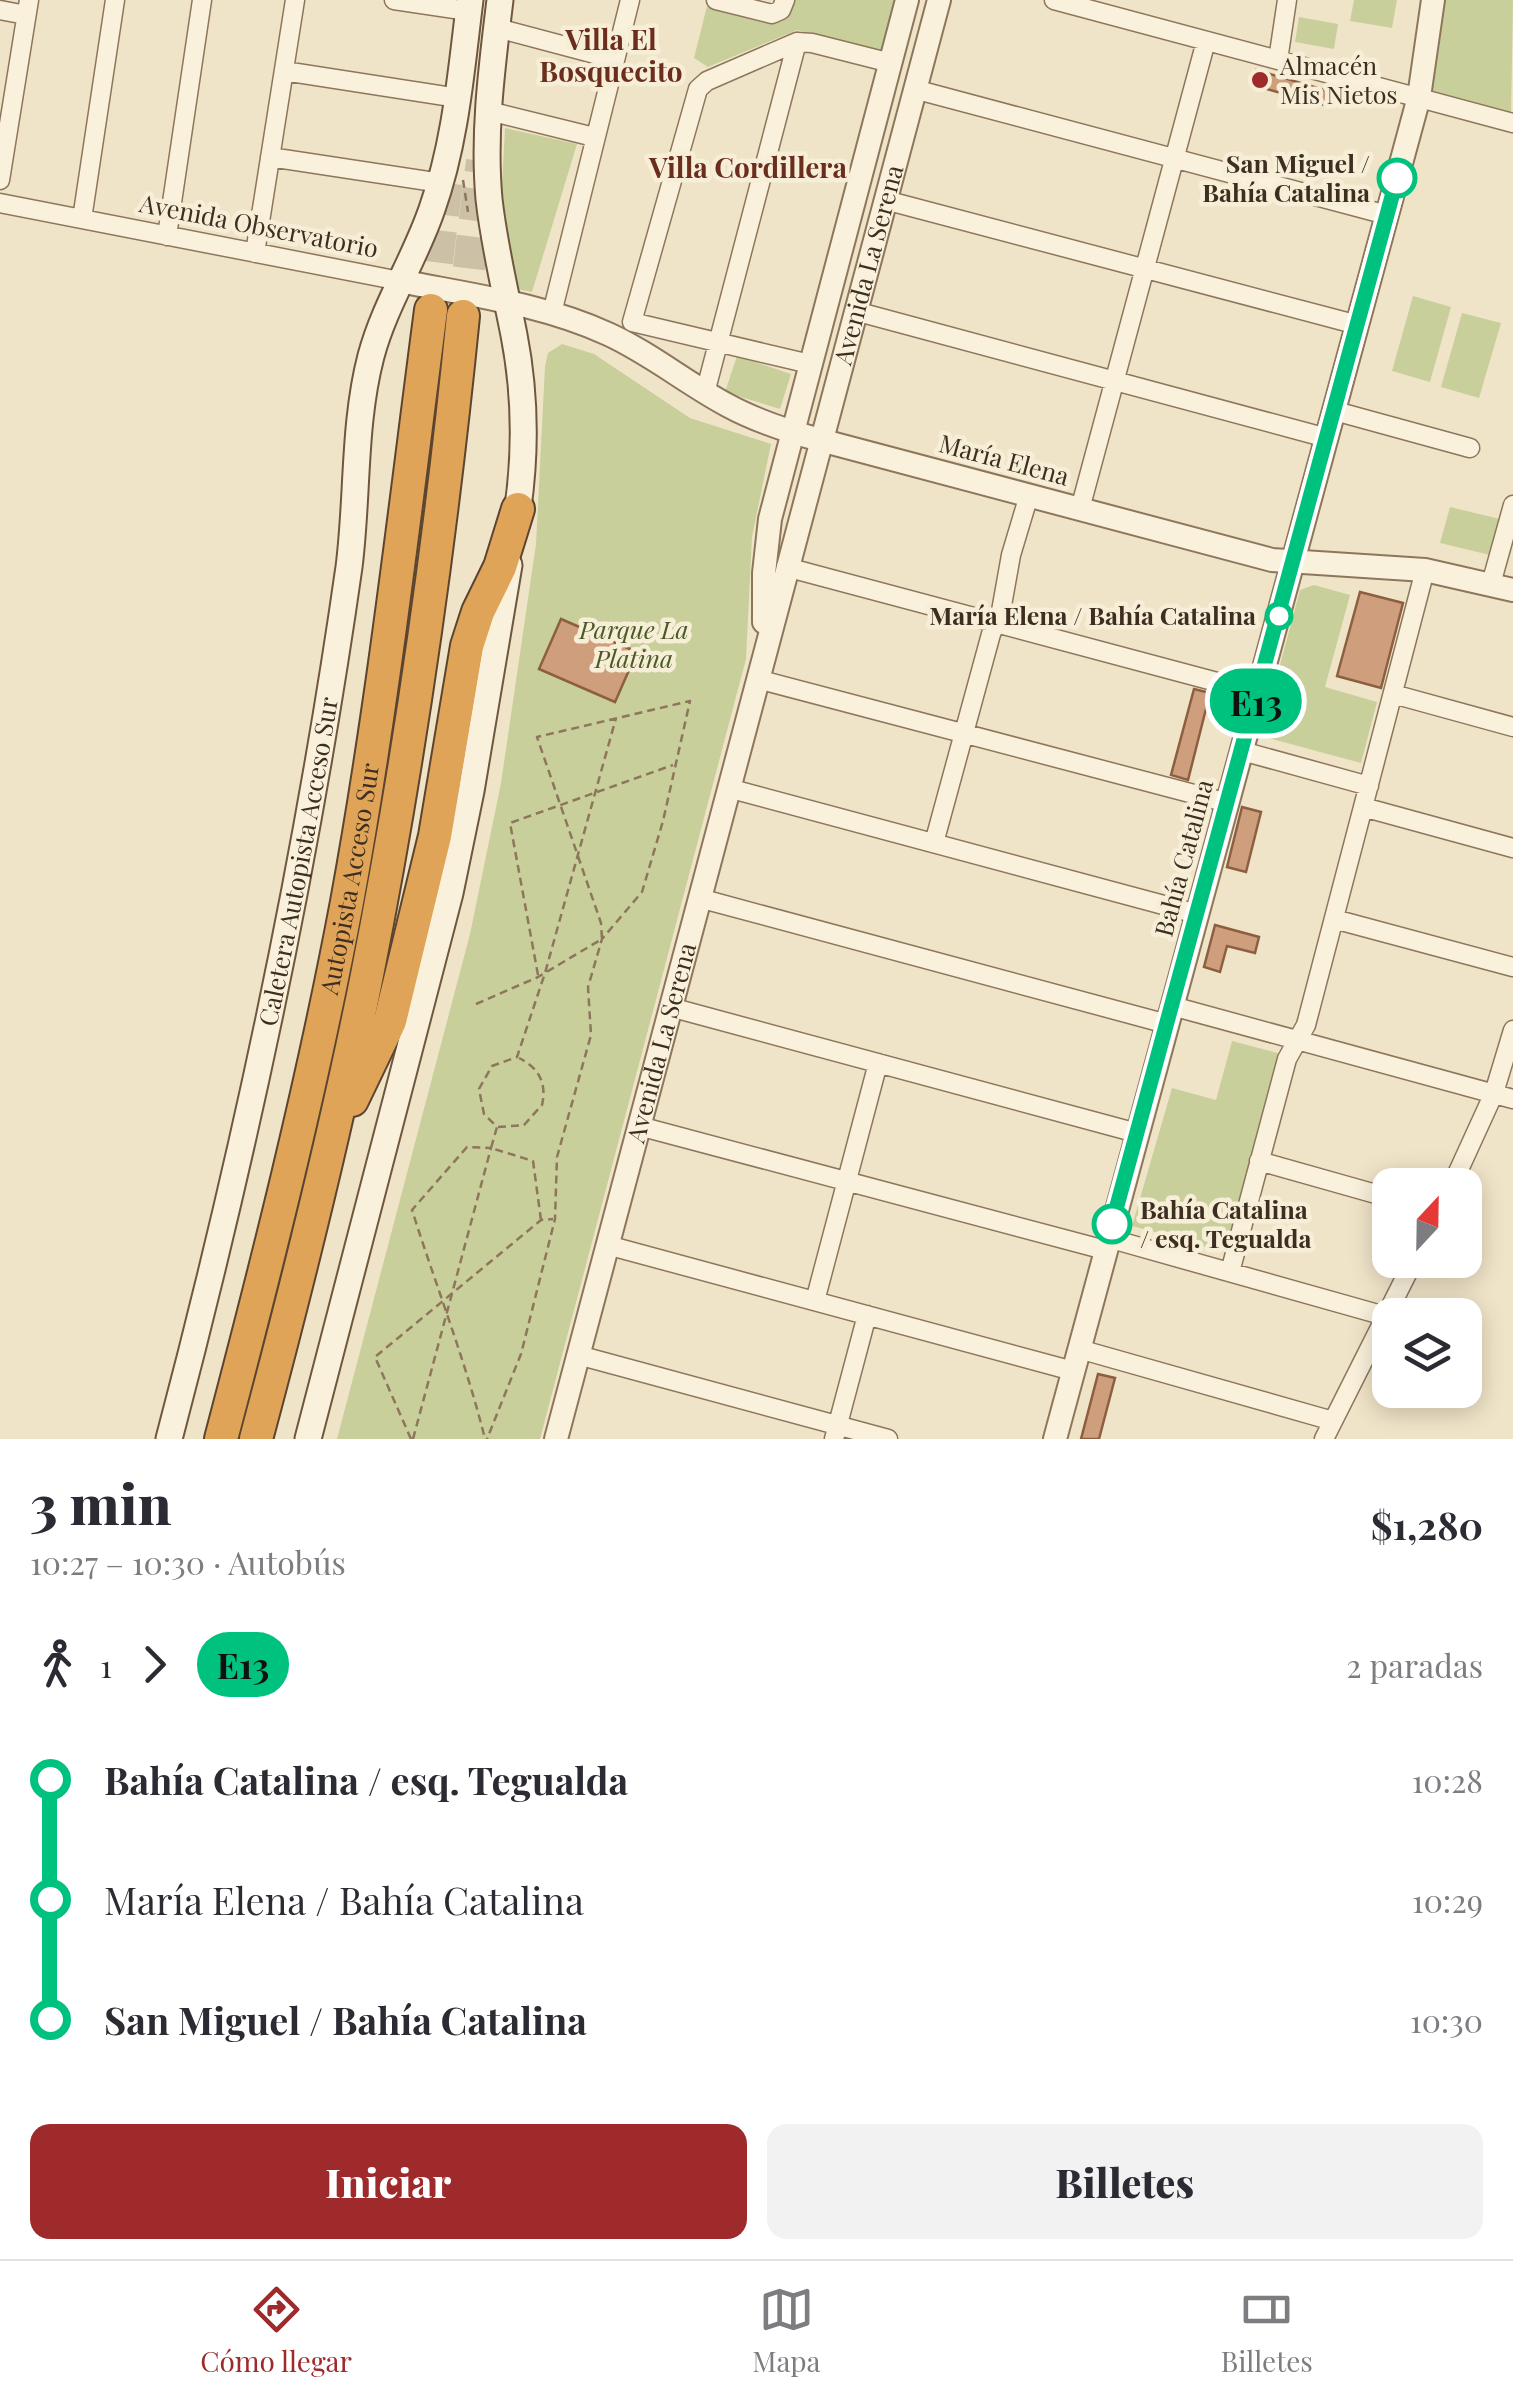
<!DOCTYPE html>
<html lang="es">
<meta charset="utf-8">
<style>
:root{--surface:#fff;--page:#f2f2f3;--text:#2b2b33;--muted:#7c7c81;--line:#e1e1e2;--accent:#9e2a2b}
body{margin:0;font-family:"Playfair Display",serif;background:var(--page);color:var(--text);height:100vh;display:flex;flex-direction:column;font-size:38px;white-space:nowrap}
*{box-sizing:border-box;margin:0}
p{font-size:32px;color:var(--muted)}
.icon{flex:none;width:55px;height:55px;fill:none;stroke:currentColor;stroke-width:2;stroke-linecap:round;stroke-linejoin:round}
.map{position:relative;height:1439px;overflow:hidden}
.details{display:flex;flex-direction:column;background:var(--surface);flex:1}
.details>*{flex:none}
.badge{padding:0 20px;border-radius:32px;font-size:35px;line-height:65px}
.needle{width:65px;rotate:22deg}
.tools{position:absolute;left:1372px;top:1168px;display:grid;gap:20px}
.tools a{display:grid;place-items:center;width:110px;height:110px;border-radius:20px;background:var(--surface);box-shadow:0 5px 25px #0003;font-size:50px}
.map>.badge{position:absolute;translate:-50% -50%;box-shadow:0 0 0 5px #fff}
.legs{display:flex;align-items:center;gap:15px;height:110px;padding:0 30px;font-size:32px}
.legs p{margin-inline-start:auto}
.summary{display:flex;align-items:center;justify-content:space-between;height:170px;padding:0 30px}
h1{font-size:55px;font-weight:800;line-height:75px}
.cta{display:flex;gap:20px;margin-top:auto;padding:20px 30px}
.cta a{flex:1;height:115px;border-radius:20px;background:var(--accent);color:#fff;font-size:40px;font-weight:800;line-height:115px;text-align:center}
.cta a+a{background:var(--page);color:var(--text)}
ul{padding:0 30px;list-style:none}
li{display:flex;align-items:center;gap:35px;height:120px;font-size:38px}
li i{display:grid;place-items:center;width:15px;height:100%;margin:0 12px;background:currentColor}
li i::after{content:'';width:25px;height:25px;margin:-12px;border:8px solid;border-radius:50%;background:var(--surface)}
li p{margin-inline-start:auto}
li:first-child i{background:linear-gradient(#0000 50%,currentColor 0)}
li:last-child i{background:linear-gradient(currentColor 50%,#0000 0)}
.dock{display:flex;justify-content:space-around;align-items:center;height:140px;border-top:2px solid var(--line);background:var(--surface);font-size:28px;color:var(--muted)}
.dock a{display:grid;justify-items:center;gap:5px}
.dock .on{color:var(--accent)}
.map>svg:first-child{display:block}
.green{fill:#c9cf9b}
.building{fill:#cf9f7d;stroke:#8d5f41;stroke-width:2.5}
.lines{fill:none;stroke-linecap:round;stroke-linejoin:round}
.motorway-tunnel{stroke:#ccc0a6;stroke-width:32;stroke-dasharray:32 16;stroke-linecap:butt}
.minor-casing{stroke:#8d765c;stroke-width:21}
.tertiary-casing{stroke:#8d765c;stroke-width:26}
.secondary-casing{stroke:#6f573f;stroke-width:29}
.motorway-casing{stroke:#5b4430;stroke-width:36}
.path{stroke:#8d765c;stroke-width:2.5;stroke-dasharray:8 5;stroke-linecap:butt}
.minor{stroke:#faf1dc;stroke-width:18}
.tertiary{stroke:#faf1dc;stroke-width:22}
.secondary{stroke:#faf1dc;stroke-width:25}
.motorway{stroke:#e0a458;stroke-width:32}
.line-1-casing{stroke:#fff;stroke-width:22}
.line-1{stroke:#00c27f;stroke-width:15}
.poi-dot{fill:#9e2a2b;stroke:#f7eed8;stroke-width:4}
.stop-1-dot{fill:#fff;stroke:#00c27f;stroke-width:5}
.labels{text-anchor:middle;stroke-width:9;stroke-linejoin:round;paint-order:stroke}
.poi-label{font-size:25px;fill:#3d2e20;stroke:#f7eed8;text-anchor:start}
.stop-label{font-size:25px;font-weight:bold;fill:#3d2e20;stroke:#f7eed8;text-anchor:end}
.street-label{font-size:25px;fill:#3d2e20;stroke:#f7eed8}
.park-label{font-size:25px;font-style:italic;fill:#4d5a26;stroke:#f7eed8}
.neighbourhood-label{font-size:28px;font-weight:bold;fill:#6b2e1e;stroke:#f7eed8}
</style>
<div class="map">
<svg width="1513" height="1439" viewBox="0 0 1513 1439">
<rect width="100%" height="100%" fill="#f0e4c8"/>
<path class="green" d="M789 0H901L887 52 797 30 708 67 694 58 707 6 768 20Z
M1354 0H1397L1392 28 1350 21Z
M1445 0H1513L1511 114 1422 92Z
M1299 17 1338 24 1334 49 1295 42Z
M505 128 577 144 532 292 511 288 501 206Z
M1413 296 1451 307 1430 382 1392 371Z
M1462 313 1501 323 1479 398 1441 387Z
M562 344 594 354 690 418 771 444 752 537 746 659 540 1439H337L470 934 501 783 536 544 545 366 548 353Z
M737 356 791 374 780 409 725 392Z
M1450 507 1500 519 1490 555 1440 543Z
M1314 585 1350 595 1325 687 1377 702 1361 763 1261 736 1300 590Z
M1232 1041 1281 1054 1228 1252 1177 1241V1238L1132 1226 1172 1088 1216 1100Z"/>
<path class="building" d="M1256 70 1332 92 1328 106 1252 85Z
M1360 592 1403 603 1381 688 1337 676Z
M561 619 637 652 615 702 539 669Z
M1194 689 1210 693 1188 780 1171 775Z
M1242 807 1261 812 1246 872 1227 867Z
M1215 925 1259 937 1255 953 1227 946 1220 972 1204 967Z
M1098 1374 1115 1378 1099 1439H1081Z"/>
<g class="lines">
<path class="motorway-tunnel" d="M431 310 448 173
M463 316 482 161"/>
<defs>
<path id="minor" d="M394 0 468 11
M716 0 772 14 781 10 785 0
M1054 0 1513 123
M0 10 26 15
M497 28 614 59
M1278 60 1287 0
M284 71 458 98
M914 89 1387 215
M489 111 594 137
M270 157 441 183
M0 180 29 0
M885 200 1358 325
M0 203 400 281
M82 219 115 0
M167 236 202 0
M255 253 295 0
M855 311 1327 438
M552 313 630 0
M810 364 632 322 698 89 707 81 797 42 812 43 891 63
M705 393 797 42
M1335 411 1470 448
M1080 509 1206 41
M786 567 1258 693
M1491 584 1513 505
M757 679 1228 803
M1393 694 1513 727
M1242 751 1369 786
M728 788 1197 914
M1363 807 1513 848
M934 843 991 634 1001 611 1011 555 1029 495
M699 898 1167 1024
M1334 919 1513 967
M1172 1006 1513 1099
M670 1007 1137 1133
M639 1126 1105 1250
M1259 1161 1390 1198
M1452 1185 1494 1093 1513 1030
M1108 1238 1385 1316
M607 1245 1073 1371
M1230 1272 1287 1059 1306 1025 1425 570
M815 1301 878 1063
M1079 1349 1333 1421
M578 1355 888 1439
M834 1439 867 1315
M1324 1439 1414 1260"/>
<g id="tertiary">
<path d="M400 281C470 295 543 304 608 334 650 353 686 383 727 405 756 421 787 431 820 440L1272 560 1425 570 1513 590"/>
<path d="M764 622V573L770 519 907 0"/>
<path id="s1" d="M556 1439 939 0"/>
<path d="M1055 1439 1419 97 1433 0"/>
</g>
<g id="secondary">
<path d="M500 0C492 66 483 133 489 199 494 245 505 289 514 335 526 397 526 463 515 526"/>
<path id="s2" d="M169 1439C245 1151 307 862 349 567 358 497 353 425 371 356 385 304 415 259 432 209 456 141 461 71 470 0"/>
<path d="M308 1439 450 893 471 791 509 565"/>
</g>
<g id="motorway">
<path d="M352 1100 390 1021 435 836 467 646 478 612 500 567 518 509"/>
<path id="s3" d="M221 1439C268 1261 313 1083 347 902 383 706 405 508 431 310"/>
<path d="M256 1439C297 1286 336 1131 367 975 410 757 441 537 463 316"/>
</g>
</defs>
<use href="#minor" class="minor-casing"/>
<use href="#tertiary" class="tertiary-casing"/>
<use href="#secondary" class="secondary-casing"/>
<use href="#motorway" class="motorway-casing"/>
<path class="path" d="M463 180 468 212
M538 975 510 823 673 765
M476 1004 538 977 602 939 601 923 537 737 690 701 663 821 642 892 602 939 588 987 591 1035 557 1157 555 1219 521 1354 487 1439
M498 1127 524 1125 542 1105C547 1083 539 1068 519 1058
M541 1220 533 1161 491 1148 497 1127 484 1114 479 1089 492 1066 517 1057 545 973 616 718
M411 1439 375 1357 541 1220 553 1219
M413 1439 491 1148 467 1147 412 1210C436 1286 466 1362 485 1439"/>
<use href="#minor" class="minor"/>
<use href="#tertiary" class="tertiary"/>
<use href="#secondary" class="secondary"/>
<use href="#motorway" class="motorway"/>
</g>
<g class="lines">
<defs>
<path id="line-1" d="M1112 1224 1397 178"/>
</defs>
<use href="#line-1" class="line-1-casing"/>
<use href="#line-1" class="line-1"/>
</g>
<circle class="poi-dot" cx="1260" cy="80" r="10"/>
<g class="stop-1-dot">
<circle cx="1397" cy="178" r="18"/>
<circle cx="1279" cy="616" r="12"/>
<circle cx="1112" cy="1224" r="18"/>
</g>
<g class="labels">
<g class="poi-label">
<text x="1280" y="75">Almacén<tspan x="1280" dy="29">Mis Nietos</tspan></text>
</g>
<g class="stop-label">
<text x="1370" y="173">San Miguel /<tspan x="1370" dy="29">Bahía Catalina</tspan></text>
<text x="1256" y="625">María Elena / Bahía Catalina</text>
<text x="1140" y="1219" text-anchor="start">Bahía Catalina<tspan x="1140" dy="29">/ esq. Tegualda</tspan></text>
</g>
<g class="street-label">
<text transform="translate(259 226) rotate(11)" y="9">Avenida Observatorio</text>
<text dy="9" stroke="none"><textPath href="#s1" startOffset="1215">Avenida La Serena</textPath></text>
<text transform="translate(1004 460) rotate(15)" y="9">María Elena</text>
<text transform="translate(1184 858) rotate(-75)" y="9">Bahía Catalina</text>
<text dy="9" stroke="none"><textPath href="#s2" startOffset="592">Caletera Autopista Acceso Sur</textPath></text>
<text dy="9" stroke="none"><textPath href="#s3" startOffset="575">Autopista Acceso Sur</textPath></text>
<text dy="9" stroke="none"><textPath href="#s1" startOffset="410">Avenida La Serena</textPath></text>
</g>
<g class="park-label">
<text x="634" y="639">Parque La<tspan x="634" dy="29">Platina</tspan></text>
</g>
<g class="neighbourhood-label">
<text x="611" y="50">Villa El<tspan x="611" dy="32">Bosquecito</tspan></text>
<text x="748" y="178">Villa Cordillera</text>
</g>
</g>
</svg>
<div class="tools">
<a><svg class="needle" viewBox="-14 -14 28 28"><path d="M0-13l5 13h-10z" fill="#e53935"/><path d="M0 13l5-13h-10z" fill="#7c7c81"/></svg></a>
<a><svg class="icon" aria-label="layers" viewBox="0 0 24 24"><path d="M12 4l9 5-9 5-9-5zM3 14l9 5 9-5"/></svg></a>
</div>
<b class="badge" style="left:1256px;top:701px;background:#00c27f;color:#111">E13</b>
</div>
<section class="details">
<div class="summary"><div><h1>3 min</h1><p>10:27 – 10:30 · Autobús</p></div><b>$1,280</b></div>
<div class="legs"><svg class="icon" aria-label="walk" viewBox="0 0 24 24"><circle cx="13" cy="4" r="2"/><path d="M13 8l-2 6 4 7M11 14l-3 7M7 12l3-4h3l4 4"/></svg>1<svg class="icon" aria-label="forward" viewBox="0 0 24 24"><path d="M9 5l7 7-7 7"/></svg><b class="badge" style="background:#00c27f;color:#111">E13</b><p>2 paradas</p></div>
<ul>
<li><i style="color:#00c27f"></i><b>Bahía Catalina / esq. Tegualda</b><p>10:28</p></li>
<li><i style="color:#00c27f"></i><span>María Elena / Bahía Catalina</span><p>10:29</p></li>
<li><i style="color:#00c27f"></i><b>San Miguel / Bahía Catalina</b><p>10:30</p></li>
</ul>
<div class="cta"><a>Iniciar</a><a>Billetes</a></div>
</section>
<nav class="dock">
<a class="on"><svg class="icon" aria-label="directions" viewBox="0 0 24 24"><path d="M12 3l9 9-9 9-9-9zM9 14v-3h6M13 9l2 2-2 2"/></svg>Cómo llegar</a>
<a><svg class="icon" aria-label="map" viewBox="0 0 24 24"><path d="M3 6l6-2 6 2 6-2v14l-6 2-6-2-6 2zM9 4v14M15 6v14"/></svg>Mapa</a>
<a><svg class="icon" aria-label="tickets" viewBox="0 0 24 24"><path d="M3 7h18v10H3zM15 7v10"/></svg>Billetes</a>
</nav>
